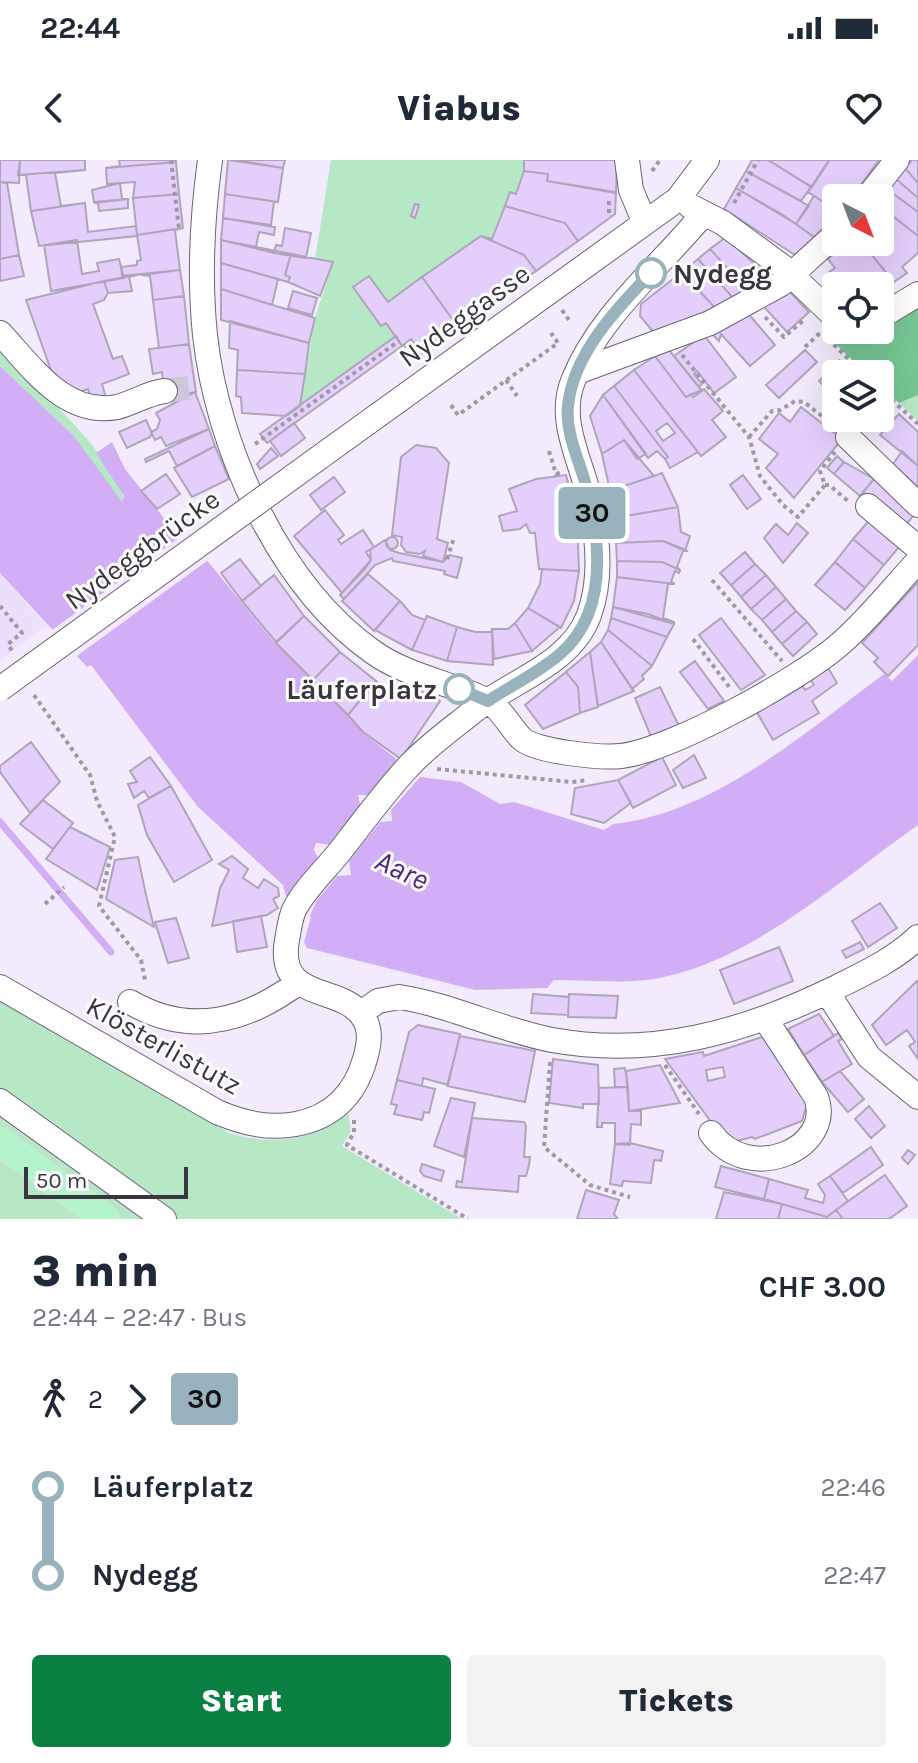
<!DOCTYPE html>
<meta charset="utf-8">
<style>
:root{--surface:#fff;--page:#f2f2f3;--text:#1f2937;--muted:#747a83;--accent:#0b8043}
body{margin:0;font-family:Karla,sans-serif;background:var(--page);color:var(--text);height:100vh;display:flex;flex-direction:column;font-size:30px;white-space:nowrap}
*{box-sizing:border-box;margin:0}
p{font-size:26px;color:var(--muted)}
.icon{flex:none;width:44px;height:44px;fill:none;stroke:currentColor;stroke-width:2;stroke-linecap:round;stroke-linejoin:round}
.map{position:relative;height:1059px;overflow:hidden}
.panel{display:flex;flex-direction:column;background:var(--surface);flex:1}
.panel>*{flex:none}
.badge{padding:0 16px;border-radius:6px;font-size:28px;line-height:52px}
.needle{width:52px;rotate:138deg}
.buttons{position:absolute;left:822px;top:24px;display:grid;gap:16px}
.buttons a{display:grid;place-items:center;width:72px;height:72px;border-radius:8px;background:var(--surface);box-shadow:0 8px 32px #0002;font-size:40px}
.scale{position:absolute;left:24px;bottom:20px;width:164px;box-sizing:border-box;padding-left:8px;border:4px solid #3a363f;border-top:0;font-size:22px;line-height:28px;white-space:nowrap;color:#3a363f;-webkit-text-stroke:6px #fcfcfc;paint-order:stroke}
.map>.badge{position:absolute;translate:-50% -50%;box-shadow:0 0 0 4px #fff}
.legs{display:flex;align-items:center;gap:12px;height:88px;padding:0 32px;font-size:26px}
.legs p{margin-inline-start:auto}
.head{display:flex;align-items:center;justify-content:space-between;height:136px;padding:0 32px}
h1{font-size:44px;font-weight:800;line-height:60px}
.cta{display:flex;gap:16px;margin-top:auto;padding:16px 32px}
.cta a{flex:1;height:92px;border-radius:8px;background:var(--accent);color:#fff;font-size:32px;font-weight:800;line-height:92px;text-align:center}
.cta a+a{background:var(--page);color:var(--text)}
ul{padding:0 32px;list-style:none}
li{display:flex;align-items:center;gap:28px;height:88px;font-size:30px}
li i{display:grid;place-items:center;width:12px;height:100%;margin:0 10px;background:currentColor}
li i::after{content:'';width:20px;height:20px;margin:-10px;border:6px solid;border-radius:50%;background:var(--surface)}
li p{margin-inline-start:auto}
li:first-child i{background:linear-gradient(#0000 50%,currentColor 0)}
li:last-child i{background:linear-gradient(currentColor 50%,#0000 0)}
.status{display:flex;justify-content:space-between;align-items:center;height:56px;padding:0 40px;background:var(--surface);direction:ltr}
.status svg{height:22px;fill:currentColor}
header{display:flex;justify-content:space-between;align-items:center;height:104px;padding:0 32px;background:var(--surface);font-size:36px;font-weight:800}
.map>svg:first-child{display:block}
.built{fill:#ecdefc}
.green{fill:#b6e8c6}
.forest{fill:#76c694}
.water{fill:#d2aef7}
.pier{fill:#f3ebfd}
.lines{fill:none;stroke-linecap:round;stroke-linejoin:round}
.stream{stroke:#d2aef7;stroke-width:7}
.building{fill:#e4cffc;stroke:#afa5ba;stroke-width:2;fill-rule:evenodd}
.minor-tunnel{stroke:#cec7d7;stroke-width:24;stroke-dasharray:24 12;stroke-linecap:butt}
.minor-casing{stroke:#6c6377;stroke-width:26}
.major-casing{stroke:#d4d3d5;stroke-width:32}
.path{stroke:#9f99a7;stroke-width:4;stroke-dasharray:4 4;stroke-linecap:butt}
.minor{stroke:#fff;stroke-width:24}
.major{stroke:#b3f4cd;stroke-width:30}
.minor-bridge-casing{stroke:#6c6377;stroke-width:26;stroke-linecap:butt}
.minor-bridge{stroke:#fff;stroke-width:24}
.line-1-casing{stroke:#fff;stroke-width:18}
.line-1{stroke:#99b3be;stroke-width:12}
.stop-1-dot{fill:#fff;stroke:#99b3be;stroke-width:4}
.labels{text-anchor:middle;stroke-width:6;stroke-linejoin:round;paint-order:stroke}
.stop-label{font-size:28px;font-weight:bold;fill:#3a363f;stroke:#fcfcfc;text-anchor:start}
.street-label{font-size:28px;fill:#3a363f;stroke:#fcfcfc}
.water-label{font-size:30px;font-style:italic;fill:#56277b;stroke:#fcfcfc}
</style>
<div class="status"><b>22:44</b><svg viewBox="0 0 49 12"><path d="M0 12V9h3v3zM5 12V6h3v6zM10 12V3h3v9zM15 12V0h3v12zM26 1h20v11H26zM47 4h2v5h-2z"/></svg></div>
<header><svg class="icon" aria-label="back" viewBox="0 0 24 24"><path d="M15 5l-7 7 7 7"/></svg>Viabus<svg class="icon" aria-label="heart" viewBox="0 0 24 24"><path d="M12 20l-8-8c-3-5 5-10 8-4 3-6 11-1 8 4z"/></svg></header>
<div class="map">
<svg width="918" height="1059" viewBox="0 0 918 1059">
<rect width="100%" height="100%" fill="#f3ebfd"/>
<path class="built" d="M0 413 46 466 0 500Z"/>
<path class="green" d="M331 0H524V12L515 34 510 33 492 79 482 75 388 142 369 116 353 127 381 166 386 163 396 176 300 246 315 158 333 102 315 99Z
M0 191C30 220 121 302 124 341H119L74 276 0 206Z
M918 235V261L899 243Z
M0 842 229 973C269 985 314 982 348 953L351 971 342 986 462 1059H0Z"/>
<path class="forest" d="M918 148V235L899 243 880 226V214H867L824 173C836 170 845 175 857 175 881 175 900 160 918 148Z"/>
<path class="water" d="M0 206 74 276 122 342 124 336 96 293 112 282 125 309 190 391 196 387 275 483 349 553 363 573 420 617 461 622 500 644 514 642 604 670 613 664C715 653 805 572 884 514L892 521 918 495V665C842 718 759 796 664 817 630 825 589 820 554 820L547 828 475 830 307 788 304 782 311 757 286 736 283 725 198 647 91 505 87 507 0 413Z"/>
<path class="pier" d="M183 375 191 385 199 383 211 398 74 498 43 469 48 473Z
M401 599 420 617 391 650 392 661 380 662 349 701 351 715 337 716 317 740 309 758 287 738 319 700 314 690 316 683 331 685 361 648 358 635H372Z"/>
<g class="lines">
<path class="stream" d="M0 662 111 792"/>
</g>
<path class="building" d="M0 0H20L19 23 0 22Z
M20 0H85V10L18 15Z
M119 0H176V2L106 8 120 6Z
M228 0 283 8 278 42 225 34Z
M236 0H285L283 8Z
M524 0H617L616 33 547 21 548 14 524 11Z
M752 0H768L811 27 801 41 746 11Z
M768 0H827L829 1 812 27Z
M879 0 851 38H836V50L808 32 829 0Z
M912 0H918V23L905 8Z
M176 2 179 34 133 38 135 22 107 24 106 8Z
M905 8 918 23V38L896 19Z
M86 10 55 13 61 46 85 43 31 51 26 15H18Z
M524 11 548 14 547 21 616 32 615 54 578 81 565 63 505 46 510 32 516 34Z
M746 11 809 46 796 64 736 28Z
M896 19 918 38V52L887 29Z
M0 22 7 23 19 95 0 99Z
M120 23 122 39H128L94 42 92 30Z
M736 28 783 55 814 77 795 95 724 49Z
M887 29 918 52V76L880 46V38Z
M808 32 836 50V56L814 77 796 64 814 36Z
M179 34 183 68 137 75 133 38Z
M225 34 278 42H274L271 65 223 58Z
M128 39V48L99 51 98 43H94Z
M85 43 88 72 136 66 137 76 39 86 31 51Z
M415 44 419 45 415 58 411 56Z
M505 46 565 63 578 81 536 111 524 95 481 76 492 79Z
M880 46 918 76V93L902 107 907 113 894 122 861 82H880Z
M223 58 275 67 274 75 259 72 256 87 274 93 221 80Z
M183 68 175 70 180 110 122 116 121 107 137 105V101L141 100 137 75Z
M285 68 311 73 306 98 274 93 276 85 282 86Z
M481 76 524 95 536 111 458 167 422 117Z
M725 78 733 84 770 119 750 133 710 89Z
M77 80 82 114 99 111 97 103 119 99 124 118 51 131 44 85Z
M221 80 291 94 285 115 290 117 288 122 221 103Z
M846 82H861L894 122 880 132V126L836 128 825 115 835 108 828 99Z
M710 89 750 133 735 140 698 99Z
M291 94 333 102 320 136 288 122 290 117 285 115Z
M19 95 24 116 0 121V99Z
M698 99 735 140 717 150 682 112Z
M221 103 278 119 272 145 221 129Z
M180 110 184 136 153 140 150 116 141 115Z
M682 112 717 150 655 174 640 156 641 144Z
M141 114 129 117 132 131 108 133 104 121Z
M369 116 388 142 422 117 458 167 422 194 411 179 402 186 386 163 381 166 353 127Z
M104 121 108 133 104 140 93 144 113 199 122 196 129 214 102 224 106 238 92 243 88 229 76 233 53 216 26 140Z
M221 129 315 158 309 183 221 160Z
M293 131 317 138 312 155 288 148Z
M789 131 809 152 787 172 764 147Z
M184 136 189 184 159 188 153 140Z
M746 151 775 185 750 206 721 174 719 181 713 175Z
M230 161 309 183 305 214 237 210 238 190 229 188Z
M704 175 736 217 714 233 697 211 694 214 702 224 699 227 674 196Z
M396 176 402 186 267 283 260 274Z
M189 184 196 232 165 237 162 212 153 214 149 189Z
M669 190 702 231 693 237 691 234 686 237 655 196Z
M805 190 817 202 779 238 766 225Z
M655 196 686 237 704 229 723 251 712 260 726 277 701 296 634 210Z
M839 200 852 211 836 214V228L831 233 819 221Z
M237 210 305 214 300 246 286 256 242 253 241 237 236 236Z
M634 210 698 292 670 308 665 299 668 297 614 226ZM667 263 675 273 663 281 656 271Z
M614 226 668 297 665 299 657 291 648 298 603 235Z
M195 232 209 269 166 286 161 277 155 280 151 272 157 269 160 260 156 253Z
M603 235 646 294 637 299 624 280 602 294 590 256Z
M801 247 842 279 794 338 766 308 778 294 759 279 779 253 790 262Z
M899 254 918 272V306L880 275Z
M146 260 152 273 150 277 127 288 119 272Z
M294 263 305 278 281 296 270 281Z
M209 269 215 286 177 306 169 291 146 302 145 299Z
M624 280 654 316 610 331 602 294Z
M416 285 436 288 449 303 437 379 448 383 443 402 423 396 425 391 420 394 406 392 401 385 402 377 392 375 401 297Z
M215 286 229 319 192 337 174 308Z
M271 288 278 296 260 309 257 304Z
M902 291 918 306V327L893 304Z
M837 296 844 302 834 314 827 308Z
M844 302 874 319 860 336 834 314Z
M662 313 678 347 614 358 610 331Z
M166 314 180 334 157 349 141 331Z
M566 315 577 360 579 411 539 409 535 373H530L526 364 520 369 503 371 499 356 517 351 509 329 536 319Z
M743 315 761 339 747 349 730 325Z
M334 317 345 332 321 350 310 335Z
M874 319 914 355 904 367 863 332Z
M678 347 681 372 690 376 685 391 663 381 616 383 614 358Z
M325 350 344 375 338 380 341 384 363 370 374 387 366 392 371 400 364 410 342 433 294 376Z
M873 356 903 382 884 405 853 379Z
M797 363 808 373 783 403 764 378 776 364 788 375Z
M386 383a6 6 0 1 1 12 0a6 6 0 1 1-12 0Z
M853 379 884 405 865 428 835 402Z
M385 380 390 390 399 393 443 402 450 395 462 398 457 418 444 414 445 411 393 401 392 398 375 405 344 439 340 435 371 400 370 390Z
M663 381 688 391H683L677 407 680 410 662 402 617 401 616 383Z
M745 392 755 404 731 425 720 413Z
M240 399 261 426 242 441 221 413Z
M617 401 662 402 680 410 679 413 675 411 671 422 675 424 617 417Z
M835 402 865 428 845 450 815 425Z
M755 404 766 415 741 437 731 425Z
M539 409 579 411 574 441 561 468 528 448 540 424 542 409Z
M368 414 400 441 374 471 342 441Z
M274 415 304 456 276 482 242 441Z
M766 415 776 427 751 449 741 437Z
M617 417 675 424H668L663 458 674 462V464L613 447Z
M918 422V485L888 516 874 502 878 498 862 483Z
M776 427 786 439 762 460 751 449Z
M786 439 796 451 772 472 762 460Z
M400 441 412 455 425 460 427 456 412 490 375 470Z
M613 447 648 454 674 464 667 477 611 458Z
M528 448 560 467 532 491 515 463Z
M796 451 807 462 782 484 772 472Z
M304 456 340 492 313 520 276 483Z
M427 456 457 467 447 501 412 490Z
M611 458 667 477 652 506 608 470Z
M721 458 765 515 741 530 699 475Z
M807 462 817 474 793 496 782 484Z
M515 463 532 491 494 499 492 469H508Z
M457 467 475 472H491L492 469 493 505 447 501Z
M608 470 652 506 642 516 644 519 632 529 601 482Z
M601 482 634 531 598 546 590 492Z
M340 492 376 521 348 555 313 520Z
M590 492 598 547 580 553 578 527 566 512Z
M695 501 724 541 708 549 680 512Z
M827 506 837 523 812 541 819 553 773 580 755 549 800 522 805 530 814 525 809 517Z
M566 512 578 527 580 553 543 569 525 545Z
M376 521 394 533 402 521 440 541 401 599 363 572 348 555Z
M660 527 679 566 652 579 635 538Z
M31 582 60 622 30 653 0 612V606Z
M694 595 706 618 683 628 673 610Z
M150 597 171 626 149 638 144 631 134 638 128 624 137 622 130 611Z
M662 597 676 625 633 648 618 620Z
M618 620 631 643 604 663 571 654 575 628Z
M171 626 212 700 174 722 147 675 138 645Z
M43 640 73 663 53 689 20 664Z
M70 667 110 687 97 730 46 699Z
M232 696 248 709 243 718 258 728 264 719 278 728 279 736 273 739 278 748 267 755 212 766 220 728 229 710 219 704Z
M138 697 146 735 154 767 106 739 115 700Z
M880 743 897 768 868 787 852 761Z
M261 756 267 787 237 792 233 761Z
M176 758 189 798 168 803 155 762Z
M860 782 864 789 846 798 842 791Z
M779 787 793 821 734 844 720 810Z
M917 821 918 822V899L909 886 915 882 907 870 886 885 872 865Z
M533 834 569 837 568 855 531 853Z
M569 834 618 836 616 858 568 857Z
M819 854 834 876 804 895 788 869Z
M418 865 460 874 448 925 423 918 422 926 397 920 409 872Z
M838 873 842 879 838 881 852 904 822 922 804 895Z
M460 876 535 891 525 942 447 926Z
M765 876 807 944 802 961 755 979 752 977 737 981 717 970 665 899 703 892 704 896ZM723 907 725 917 708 921 706 910Z
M553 899 598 905 599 944H583V948L549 943Z
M660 905 680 943 629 951 626 911Z
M625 908 628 927H615L614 909Z
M840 911 864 939 848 952 822 922Z
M397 920 435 929 429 953 424 952 422 960 394 954 397 945 391 944Z
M628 927 629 951H641V965L631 964 630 985 615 984V963H602V967H597L599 928Z
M451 938 475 943 464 997 434 986Z
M869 946 885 966 871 978 855 959Z
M472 958 524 962 526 966 524 997H530L529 1005 526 1016H519L518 1032 456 1027 457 1021 462 1022Z
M630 983 663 991 661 1001 654 1000 651 1023 623 1021 622 1026 610 1024 615 984Z
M871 987 883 1005 843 1033 830 1016Z
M908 990 915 995 908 1004 902 998Z
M422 1004 444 1011 441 1021 424 1016 420 1011Z
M721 1006 769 1019 764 1039 715 1027Z
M885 1015 907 1046 889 1059H843L836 1050Z
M830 1016 848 1041 827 1057 764 1039 769 1019 808 1030 805 1038 823 1043 825 1035 818 1024Z
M586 1030 619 1040 614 1054 618 1059H577Z
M724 1032 782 1044 778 1059H716Z
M782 1044 827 1057 836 1050 843 1059H778Z"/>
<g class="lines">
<path class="minor-tunnel" d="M165 231 195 227"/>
<defs>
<path id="minor" d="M210 0C202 58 199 116 205 175 217 287 279 426 373 492 405 515 449 523 484 539 501 547 509 566 521 578 534 592 602 598 621 596 672 590 800 519 840 484 868 460 893 428 918 401
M627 0 631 30 644 61
M867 38 897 0
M690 46 723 63 783 107 836 158
M880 157 918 134
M0 173C31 206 65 257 117 247 134 243 147 233 165 231
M577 212 710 163 781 124 836 74
M848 277 918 345
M320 297 678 39 707 0
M868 346 918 388
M0 827 217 952C243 963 268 969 296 964 333 957 355 934 365 899 369 885 372 870 363 857 342 824 276 843 287 780 289 770 290 759 294 750 304 730 323 712 337 695 360 666 383 634 408 607 427 586 453 568 475 550 513 520 571 504 589 455 604 414 597 366 586 325 576 291 559 256 573 221 599 155 660 107 704 53
M827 832 869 897 918 937
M130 842C190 877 247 861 299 822
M361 853 378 841 399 837C452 845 500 870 552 880 653 898 745 872 835 828 865 813 894 800 918 777
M0 941 164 1059
M711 973C749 1026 835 988 816 937L766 860"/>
<path id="major" d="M0 982 106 1059"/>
</defs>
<use href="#minor" class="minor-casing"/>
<use href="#major" class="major-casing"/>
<path class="path" d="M171 0 179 69
M652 11 660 0
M734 43 758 0
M609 53V41
M562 150 569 160
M765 157 784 177 805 159
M828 179 864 214
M405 184 412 194
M805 187 821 172
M419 189 421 188
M682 195 749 277 760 316 783 345 798 357 825 325 820 311 835 292
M506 220 517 236
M880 229 918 264
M451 245 458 255 558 183 551 173
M749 277 772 251 780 250 795 241 804 242 832 264
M255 284 399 181
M549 291 556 314 561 312
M825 325H829L848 341
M447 399 454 378
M712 420 782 501
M0 446 22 473 8 484 12 491
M693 479 730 528
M34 535 90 615 97 641 115 677 99 746 141 800 145 820
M437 609 572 622 587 620
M45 744 64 727
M550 902 544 987 590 1025 630 1037
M665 905 699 954
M354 960V972L347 985 468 1059"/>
<use href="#minor" class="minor"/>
<use href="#major" class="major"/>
<defs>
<path id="minor-bridge" d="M0 529 320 297"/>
</defs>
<use href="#minor-bridge" class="minor-bridge-casing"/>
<use href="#minor-bridge" class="minor-bridge"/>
</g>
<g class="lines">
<defs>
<path id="line-1" d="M459 529 488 541C512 525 538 513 560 494 608 453 601 384 587 329 580 302 565 273 568 246 573 194 617 148 651 113"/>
</defs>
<use href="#line-1" class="line-1-casing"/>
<use href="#line-1" class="line-1"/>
</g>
<g class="stop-1-dot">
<circle cx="651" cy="113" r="14"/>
<circle cx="459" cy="529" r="14"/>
</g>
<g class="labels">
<g class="stop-label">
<text x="673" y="123">Nydegg</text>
<text x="437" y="539" text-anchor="end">Läuferplatz</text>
</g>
<g class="street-label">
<text transform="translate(464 155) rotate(-36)" y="10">Nydeggasse</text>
<text transform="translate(142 389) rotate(-36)" y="10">Nydeggbrücke</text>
<text transform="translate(164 885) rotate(29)" y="10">Klösterlistutz</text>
</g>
<g class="water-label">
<text transform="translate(402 710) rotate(25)" y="10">Aare</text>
</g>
</g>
</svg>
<div class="buttons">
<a><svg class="needle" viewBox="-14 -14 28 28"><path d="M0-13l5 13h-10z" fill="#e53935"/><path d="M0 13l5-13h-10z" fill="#747a83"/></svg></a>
<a><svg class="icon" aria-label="locate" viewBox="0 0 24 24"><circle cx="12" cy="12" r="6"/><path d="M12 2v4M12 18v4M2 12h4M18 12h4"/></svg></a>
<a><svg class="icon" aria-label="layers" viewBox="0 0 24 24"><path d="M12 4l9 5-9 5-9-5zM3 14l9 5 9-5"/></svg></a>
</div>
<div class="scale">50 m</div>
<b class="badge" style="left:592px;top:353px;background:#99b3be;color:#111">30</b>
</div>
<section class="panel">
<div class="head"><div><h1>3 min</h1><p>22:44 – 22:47 · Bus</p></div><b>CHF 3.00</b></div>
<div class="legs"><svg class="icon" aria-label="walk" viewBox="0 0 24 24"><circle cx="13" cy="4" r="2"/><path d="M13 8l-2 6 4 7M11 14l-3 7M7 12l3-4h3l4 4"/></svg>2<svg class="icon" aria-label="forward" viewBox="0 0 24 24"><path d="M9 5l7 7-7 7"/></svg><b class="badge" style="background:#99b3be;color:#111">30</b></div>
<ul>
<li><i style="color:#99b3be"></i><b>Läuferplatz</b><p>22:46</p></li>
<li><i style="color:#99b3be"></i><b>Nydegg</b><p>22:47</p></li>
</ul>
<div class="cta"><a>Start</a><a>Tickets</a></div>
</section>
